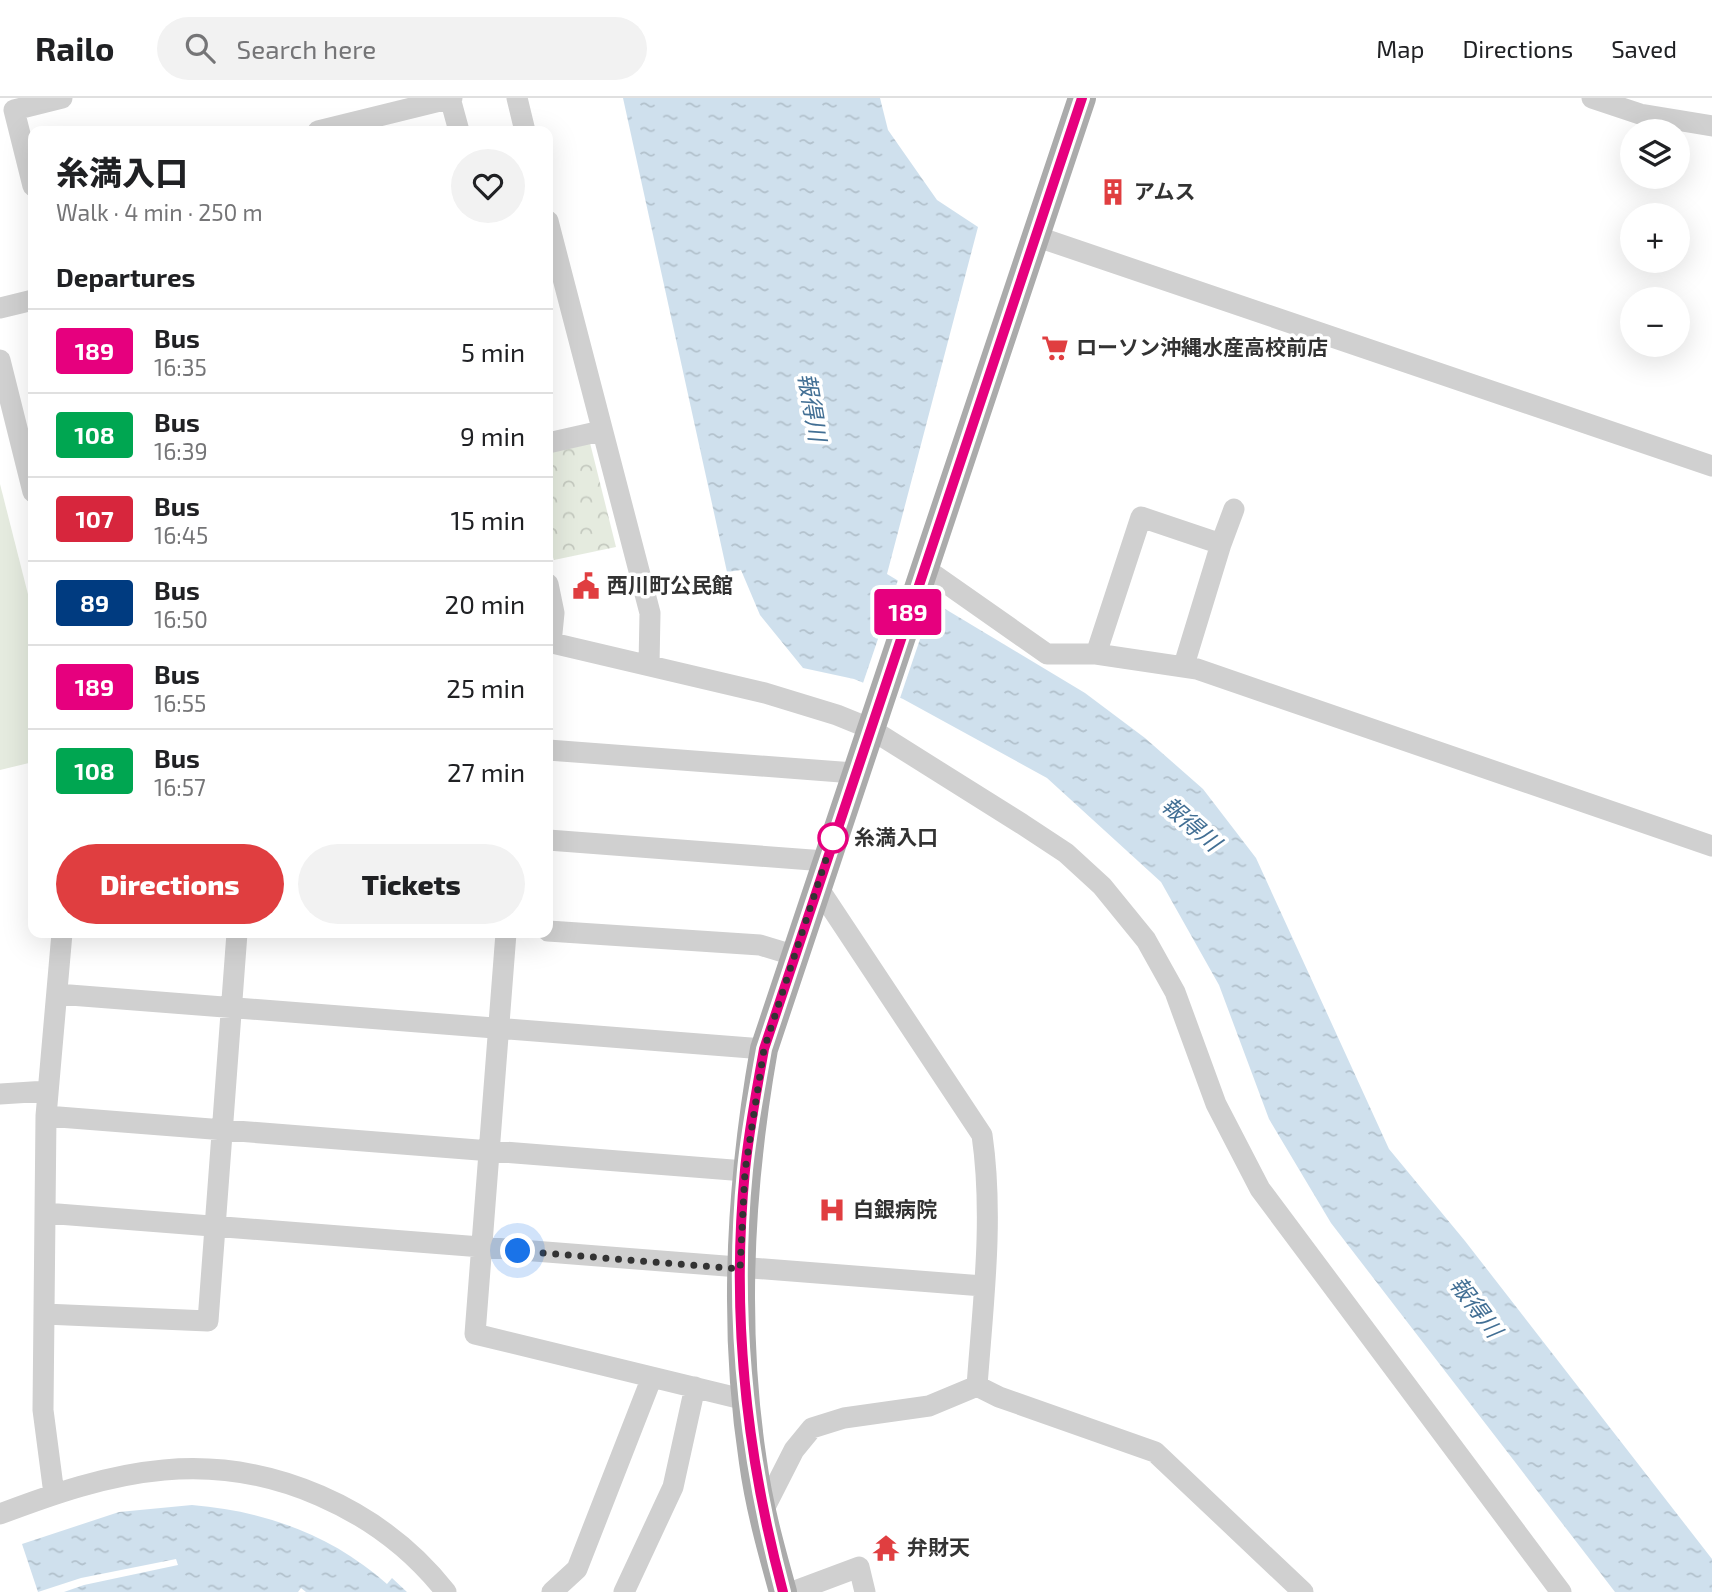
<!DOCTYPE html>
<meta charset="utf-8">
<style>
:root{--surface:#fff;--page:#f2f2f2;--text:#202124;--muted:#757577;--line:#e0e0e0;--accent:#e03e40}
body{margin:0;font-family:"Exo 2","Noto Sans JP",sans-serif;background:var(--page);color:var(--text);height:100vh;display:flex;flex-direction:column;font-size:26px;white-space:nowrap}
*{box-sizing:border-box;margin:0}
p{font-size:23px;color:var(--muted)}
.icon{flex:none;width:38px;height:38px;fill:none;stroke:currentColor;stroke-width:2;stroke-linecap:round;stroke-linejoin:round}
.map{position:relative;flex:1;overflow:hidden}
.side{position:absolute;left:28px;top:28px;width:525px;height:812px;display:flex;flex-direction:column;background:var(--surface);border-radius:14px;box-shadow:0 7px 28px #0002}
.side>*{flex:none}
.badge{padding:0 14px;border-radius:5px;font-size:24px;line-height:46px}
.fabs{position:absolute;left:1620px;top:21px;display:grid;gap:14px}
.fabs a{display:grid;place-items:center;width:70px;height:70px;border-radius:50%;background:var(--surface);box-shadow:0 7px 28px #0002;font-size:35px}
.you{position:absolute;width:35px;height:35px;margin:-18px;border:5px solid #fff;border-radius:50%;background:#1a73e8;box-shadow:0 0 0 10px #1a73e833}
.map>.badge{position:absolute;translate:-50% -50%;box-shadow:0 0 0 4px #fff}
h2{padding:0 28px;font-size:26px;line-height:63px}
.round{display:grid;place-items:center;flex:none;width:74px;height:74px;border-radius:37px;background:var(--page)}
.head{display:flex;align-items:center;justify-content:space-between;height:119px;padding:0 28px}
h1{font-size:33px;font-weight:800;line-height:52px}
.button{display:flex;gap:14px;margin-top:auto;padding:14px 28px}
.button a{flex:1;height:80px;border-radius:42px;background:var(--accent);color:#fff;font-size:28px;font-weight:800;line-height:80px;text-align:center}
.button a+a{background:var(--page);color:var(--text)}
ul{padding:0;list-style:none}
li{display:flex;align-items:center;gap:21px;height:84px;padding:0 28px;border-top:2px solid var(--line)}
li div{flex:1}
li b{display:block;font-size:26px}
li em{font-style:normal}
li .badge{min-width:77px;font-weight:700;text-align:center}
header{display:flex;align-items:center;gap:42px;box-sizing:border-box;height:98px;padding:0 35px;background:var(--surface);border-bottom:2px solid var(--line)}
header strong{font-size:33px}
nav{display:flex;gap:38px;margin-inline-start:auto;font-size:24px}
.search{width:490px;height:63px;background:var(--page);display:flex;align-items:center;gap:18px;box-sizing:border-box;padding:0 24px;border-radius:38px;color:var(--muted);font-size:26px}
.map>svg:first-child{display:block}
.grass{fill:#e5ebdf}
.park{fill:url(#park-crowns)}
.water{fill:url(#water-ripples)}
.pier{fill:#fff}
.lines{fill:none;stroke-linecap:round;stroke-linejoin:round}
.minor{stroke:#d0d0d0;stroke-width:21}
.major{stroke:#ababab;stroke-width:28}
.line-casing{stroke:#fff;stroke-width:16}
.line{stroke:#e6007e;stroke-width:10}
.walk{stroke:#333;stroke-width:7;stroke-dasharray:0 12.6}
.stop-dot{fill:#fff;stroke:#e6007e;stroke-width:3.5}
.labels{text-anchor:middle;stroke-width:7;stroke-linejoin:round;paint-order:stroke}
.poi-label{font-size:21px;font-weight:bold;fill:#333;stroke:#fff;text-anchor:start}
.stop-label{font-size:21px;font-weight:bold;fill:#333;stroke:#fff;text-anchor:start}
.water-label{font-size:23px;font-style:italic;fill:#426f94;stroke:#fff}
</style>
<header>
<strong>Railo</strong>
<div class="search"><svg class="icon" aria-label="search" viewBox="0 0 24 24"><circle cx="10" cy="10" r="6"/><path d="M15 15l6 6"/></svg>Search here</div>
<nav><a>Map</a><a>Directions</a><a>Saved</a></nav>
</header>
<div class="map">
<svg width="1712" height="1494" viewBox="0 0 1712 1494">
<defs>
<pattern id="park-crowns" width="20" height="18" patternUnits="userSpaceOnUse" patternTransform="scale(1.75)"><rect width="20" height="18" fill="#e5ebdf"/><path d="M2 6a3 3 0 1 1 6 0M12 15a3 3 0 1 1 6 0" fill="none" stroke="#c5cac0"/></pattern>
<pattern id="water-ripples" width="26" height="14" patternUnits="userSpaceOnUse" patternTransform="scale(1.75)"><rect width="26" height="14" fill="#cfe0ed"/><path d="M2 4q2-2 4 0t4 0M15 11q2-2 4 0t4 0" fill="none" stroke="#b2c1cc"/></pattern>
</defs>
<rect width="100%" height="100%" fill="#fff"/>
<path class="grass" d="M0 386 33 516V664L0 672Z"/>
<path class="park" d="M590 345 616 449 554 462 551 454 548 453V355Z"/>
<path class="water" d="M623 0H880L888 32 937 102 978 129 887 476 1085 595 1145 640 1203 691 1256 760 1389 1051 1465 1143 1712 1461V1494H1615L1331 1125 1269 1021 1219 887 1161 784 1047 680 903 601 854 581 803 570 760 517 741 472 727 474Z
M192 1407C265 1413 332 1437 387 1486L392 1480 407 1494H306L301 1490 298 1494H64L84 1487 178 1467 176 1461 81 1480 38 1494 22 1446 119 1414Z"/>
<path class="pier" d="M899 479 934 500 899 603 862 588Z"/>
<g class="lines">
<path class="minor" d="M450 0 459 33
M517 0 525 33
M1592 0 1640 16 1712 28
M318 33 452 0
M33 88 14 12 62 0
M548 123 650 515 649 567
M1035 138 1712 368
M0 210 33 202
M0 262 33 394
M548 345 601 333
M1221 446 1234 411
M923 469 1047 556H1096L1197 571 1712 748
M548 486 554 515 551 545
M548 544 765 595 837 617 869 630 1022 726 1066 755 1102 788 1146 842 1175 894 1216 1006 1260 1091 1561 1494
M1096 556 1141 419 1221 446 1184 567
M548 652 854 675
M548 742 825 763
M817 788 982 1037C994 1119 983 1206 977 1288
M548 833 760 847 793 857
M506 835 475 1236 746 1302
M57 896 764 951
M0 996 47 993
M46 1018 745 1073
M45 1115 983 1188
M44 1216 208 1223 237 835
M977 1288 999 1299 1155 1354 1303 1494
M54 1396 43 1312 46 1018 62 835
M762 1415 794 1352 812 1330 844 1320 929 1308 977 1288
M0 1416C53 1396 107 1377 164 1372 270 1362 380 1410 446 1494
M552 1494 577 1471 652 1279
M624 1494 673 1389 695 1289
M792 1494 859 1469 865 1494"/>
<path class="major" d="M783 1494C771 1451 759 1408 753 1364 732 1226 740 1087 764 951L1082 0"/>
</g>
<g class="lines">
<defs>
<path id="line" d="M783 1494C746 1356 731 1214 745 1072 749 1031 757 991 764 951L1082 0"/>
</defs>
<use href="#line" class="line-casing"/>
<use href="#line" class="line"/>
<path class="walk" d="M518 1153 740 1171 745 1073 764 951 833 740"/>
</g>
<defs>
<symbol id="building-bare" viewBox="-9 -9 18 18"><path d="M-4-6H4V6H1V3H-1V6H-4ZM-2.5-4.3h1.7v1.8h-1.7ZM.8-4.3h1.7v1.8H.8ZM-2.5-1h1.7V.8h-1.7ZM.8-1h1.7V.8H.8Z" fill="#e03e40" stroke="#fff" stroke-width="2.5" paint-order="stroke"/></symbol>
<symbol id="supermarket-bare" viewBox="-9 -9 18 18"><path d="M-6-5.5h2.5l.6 2H6L4.5 2H-2.5L-4.4-4H-6ZM-1.5 3.2a1.3 1.3 0 1 0 .1 0ZM3 3.2a1.3 1.3 0 1 0 .1 0Z" fill="#e03e40" stroke="#fff" stroke-width="2.5" paint-order="stroke"/></symbol>
<symbol id="civic-bare" viewBox="-9 -9 18 18"><path d="M-.6-6.5H3V-4.5H.6V-3L4-1V1h2V6H-6V1h2V-1L-.6-3ZM-1.2 2.5V6h2.4V2.5Z" fill="#e03e40" stroke="#fff" stroke-width="2.5" paint-order="stroke"/></symbol>
<symbol id="hospital-bare" viewBox="-9 -9 18 18"><path d="M-5-5h3v3.5h4V-5h3V5h-3V1.5h-4V5h-3Z" fill="#e03e40" stroke="#fff" stroke-width="2.5" paint-order="stroke"/></symbol>
<symbol id="temple-bare" viewBox="-9 -9 18 18"><path d="M0-6L5-2H3V0L6.5 2.5H4V6H1.5V3h-3V6H-4V2.5H-6.5L-3 0V-2H-5Z" fill="#e03e40" stroke="#fff" stroke-width="2.5" paint-order="stroke"/></symbol>
</defs>
<g fill-rule="evenodd">
<use href="#building-bare" x="1094" y="75" width="38" height="38"/>
<use href="#supermarket-bare" x="1036" y="231" width="38" height="38"/>
<use href="#civic-bare" x="567" y="469" width="38" height="38"/>
<use href="#hospital-bare" x="813" y="1093" width="38" height="38"/>
<use href="#temple-bare" x="867" y="1431" width="38" height="38"/>
</g>
<circle class="stop-dot" cx="833" cy="740" r="14"/>
<g class="labels">
<g class="poi-label">
<text x="1134" y="101">アムス</text>
<text x="1076" y="257">ローソン沖縄水産高校前店</text>
<text x="607" y="495">西川町公民館</text>
<text x="853" y="1119">白銀病院</text>
<text x="907" y="1457">弁財天</text>
</g>
<g class="stop-label">
<text x="854" y="747">糸満入口</text>
</g>
<g class="water-label">
<text transform="translate(812 309) rotate(80)" y="8">報得川</text>
<text transform="translate(1191 726) rotate(41)" y="8">報得川</text>
<text transform="translate(1476 1209) rotate(53)" y="8">報得川</text>
</g>
</g>
</svg>
<div class="fabs">
<a><svg class="icon" aria-label="layers" viewBox="0 0 24 24"><path d="M12 4l9 5-9 5-9-5zM3 14l9 5 9-5"/></svg></a>
<a>+</a>
<a>−</a>
</div>
<div class="you" style="left:518px;top:1153px"></div>
<b class="badge" style="left:908px;top:514px;background:#e6007e;color:#fff">189</b>
<section class="side">
<div class="head"><div><h1>糸満入口</h1><p>Walk · 4 min · 250 m</p></div><a class="round"><svg class="icon" aria-label="heart" viewBox="0 0 24 24"><path d="M12 20l-8-8c-3-5 5-10 8-4 3-6 11-1 8 4z"/></svg></a></div>
<h2>Departures</h2>
<ul>
<li><span class="badge" style="background:#e6007e;color:#fff">189</span><div><b>Bus</b><p>16:35</p></div><em>5 min</em></li>
<li><span class="badge" style="background:#00a651;color:#fff">108</span><div><b>Bus</b><p>16:39</p></div><em>9 min</em></li>
<li><span class="badge" style="background:#d7263d;color:#fff">107</span><div><b>Bus</b><p>16:45</p></div><em>15 min</em></li>
<li><span class="badge" style="background:#003b80;color:#fff">89</span><div><b>Bus</b><p>16:50</p></div><em>20 min</em></li>
<li><span class="badge" style="background:#e6007e;color:#fff">189</span><div><b>Bus</b><p>16:55</p></div><em>25 min</em></li>
<li><span class="badge" style="background:#00a651;color:#fff">108</span><div><b>Bus</b><p>16:57</p></div><em>27 min</em></li>
</ul>
<div class="button"><a>Directions</a><a>Tickets</a></div>
</section>
</div>
